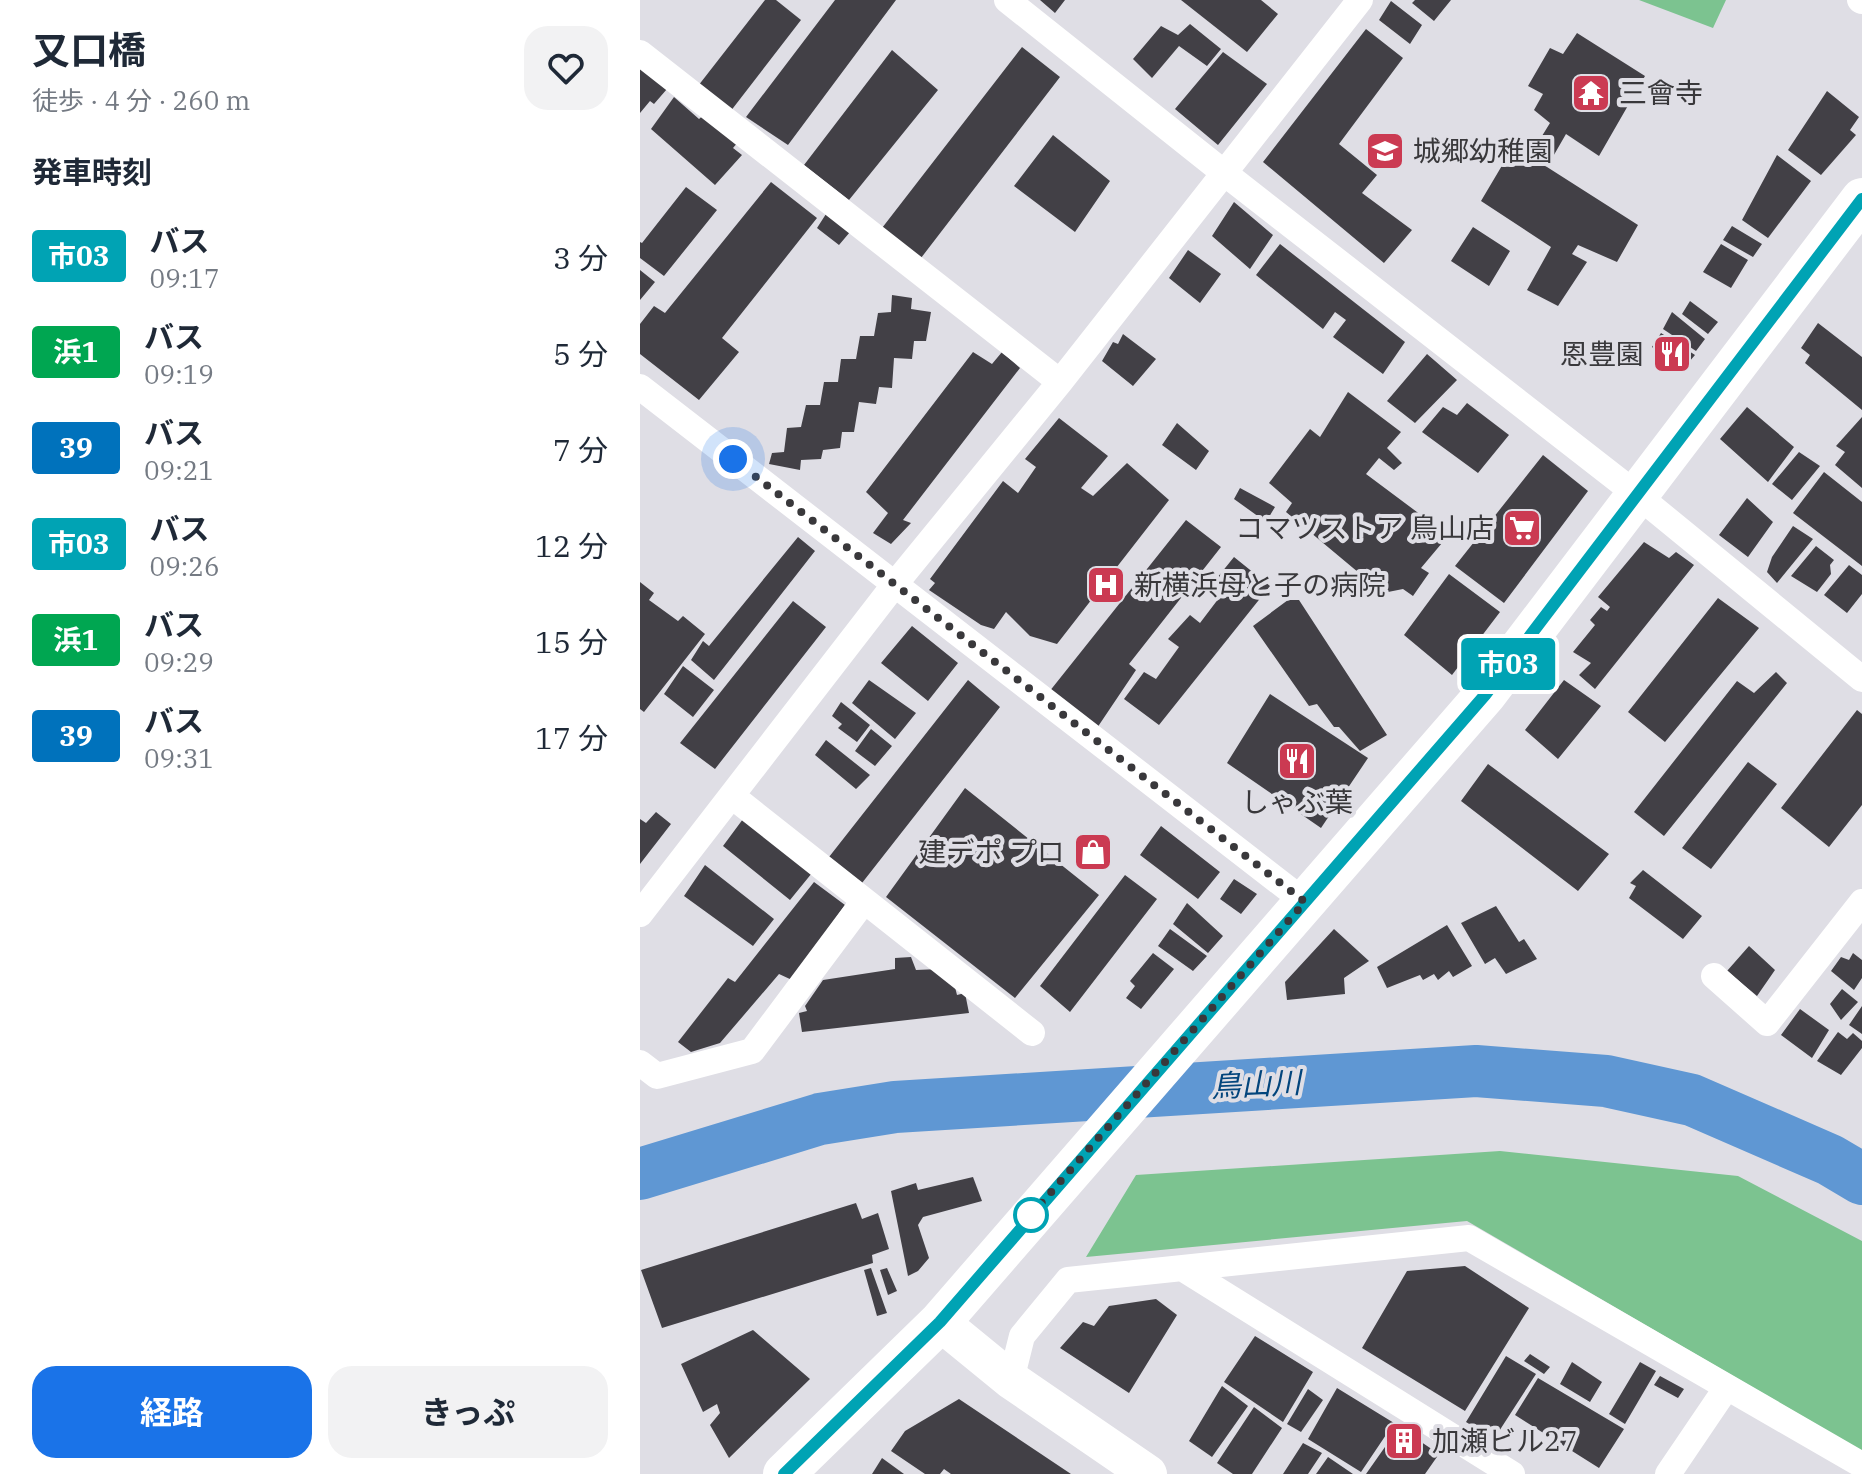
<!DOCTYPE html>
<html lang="ja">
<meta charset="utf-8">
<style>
:root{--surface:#fff;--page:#f2f2f3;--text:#1f2937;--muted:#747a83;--accent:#1a73e8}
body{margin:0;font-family:"IBM Plex Serif","Noto Sans JP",serif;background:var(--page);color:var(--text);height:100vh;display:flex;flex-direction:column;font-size:30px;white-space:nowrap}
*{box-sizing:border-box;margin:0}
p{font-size:26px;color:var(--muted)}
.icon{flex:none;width:44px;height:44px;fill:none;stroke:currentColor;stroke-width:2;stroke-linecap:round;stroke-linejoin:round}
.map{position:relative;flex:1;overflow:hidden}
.panel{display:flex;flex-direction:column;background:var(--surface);width:640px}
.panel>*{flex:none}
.badge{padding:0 16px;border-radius:6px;font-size:28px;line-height:52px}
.you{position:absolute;width:40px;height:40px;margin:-20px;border:6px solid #fff;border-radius:50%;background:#1a73e8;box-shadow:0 0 0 12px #1a73e833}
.map>.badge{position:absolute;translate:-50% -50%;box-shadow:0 0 0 4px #fff}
h2{padding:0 32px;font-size:30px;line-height:72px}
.round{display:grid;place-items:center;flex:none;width:84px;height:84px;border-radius:24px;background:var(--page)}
.summary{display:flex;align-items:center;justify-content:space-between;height:136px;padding:0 32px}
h1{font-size:38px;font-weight:700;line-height:60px}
.action{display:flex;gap:16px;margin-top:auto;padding:16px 32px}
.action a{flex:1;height:92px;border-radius:24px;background:var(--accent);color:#fff;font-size:32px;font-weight:700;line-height:92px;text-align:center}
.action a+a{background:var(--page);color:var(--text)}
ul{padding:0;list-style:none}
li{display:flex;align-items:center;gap:24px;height:96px;padding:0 32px}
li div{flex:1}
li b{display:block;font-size:30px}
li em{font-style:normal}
li .badge{min-width:88px;font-weight:700;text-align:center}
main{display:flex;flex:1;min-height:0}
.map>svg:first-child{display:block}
.green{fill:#7cc390}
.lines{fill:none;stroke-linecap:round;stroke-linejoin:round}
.river{stroke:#5f97d3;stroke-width:52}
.building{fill:#424046}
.street{stroke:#fff;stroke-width:26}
.secondary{stroke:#fff;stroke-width:38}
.primary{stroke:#fff;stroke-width:42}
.line-casing{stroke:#fff;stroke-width:18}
.line{stroke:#00a3b4;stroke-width:12}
.walk{stroke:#39383b;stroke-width:8;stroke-dasharray:0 14.4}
.stop-dot{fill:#fff;stroke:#00a3b4;stroke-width:4}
.labels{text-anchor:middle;stroke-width:8;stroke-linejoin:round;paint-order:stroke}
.poi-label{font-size:28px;fill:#39383b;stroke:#dfdee5;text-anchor:start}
.water-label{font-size:30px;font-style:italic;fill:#03457c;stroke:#dfdee5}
</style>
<main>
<section class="panel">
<div class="summary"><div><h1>又口橋</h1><p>徒歩 · 4 分 · 260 m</p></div><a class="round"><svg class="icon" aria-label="heart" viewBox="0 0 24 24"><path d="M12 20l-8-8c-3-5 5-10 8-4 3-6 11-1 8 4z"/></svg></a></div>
<h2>発車時刻</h2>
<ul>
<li><span class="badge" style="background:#00a3b4;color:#fff">市03</span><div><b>バス</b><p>09:17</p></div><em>3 分</em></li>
<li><span class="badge" style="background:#00a651;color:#fff">浜1</span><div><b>バス</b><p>09:19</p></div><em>5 分</em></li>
<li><span class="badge" style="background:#0072bc;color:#fff">39</span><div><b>バス</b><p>09:21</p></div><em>7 分</em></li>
<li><span class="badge" style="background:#00a3b4;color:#fff">市03</span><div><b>バス</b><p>09:26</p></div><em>12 分</em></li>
<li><span class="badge" style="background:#00a651;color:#fff">浜1</span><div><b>バス</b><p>09:29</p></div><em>15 分</em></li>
<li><span class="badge" style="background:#0072bc;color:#fff">39</span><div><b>バス</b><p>09:31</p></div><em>17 分</em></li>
</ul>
<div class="action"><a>経路</a><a>きっぷ</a></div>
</section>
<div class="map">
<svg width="1222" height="1474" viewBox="0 0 1222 1474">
<rect width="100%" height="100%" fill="#dfdee5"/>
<path class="green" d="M999 0H1086L1073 28Z
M860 1151 1098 1176 1222 1241V1451L827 1221 446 1257 496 1175Z"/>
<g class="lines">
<path class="river" d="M0 1174 180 1119 255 1107 836 1071 966 1081 1052 1100 1190 1160 1222 1179"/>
</g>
<path class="building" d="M125 0H136L161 20 90 112 58 86Z
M195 0H256L148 145 106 117Z
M400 0H425L415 13Z
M541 0H621L638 14 607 52Z
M775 0H811L794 21 772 3Z
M751 1 782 25 770 44 739 20Z
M550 24 581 49 567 66 539 46 512 78 493 59 521 26 538 35Z
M726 29 763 58 699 144 737 175 722 193 772 230 744 263 623 162Z
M937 33 1005 76 959 156 926 134 907 167 998 225 977 262 938 245 932 254 947 262 918 306 887 290 911 247 841 201 873 147 889 157 910 123 894 110 903 94 888 86 910 48 923 54Z
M382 47 420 77 281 258 242 228Z
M252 50 298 90 209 200 164 165Z
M583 52 627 84 578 145 535 109Z
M0 67 27 89 14 104 10 101 0 113Z
M1187 91 1219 117 1210 130 1216 135 1181 175 1148 150Z
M34 97 59 119 66 113 99 141 93 148 102 155 75 185 11 129Z
M413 135 470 181 435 232 374 186Z
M1137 155 1171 181 1128 238 1102 220Z
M131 182 177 218 82 338 99 352 59 400 0 354V324L14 306 25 313Z
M46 187 77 210 24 276 0 258V242L2 243Z
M594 202 633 235 610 269 572 236Z
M186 214 210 232 199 245 177 228Z
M1092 226 1122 244 1113 257 1083 240Z
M833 227 870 251 849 286 811 261Z
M640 244 765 342 743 374 693 337 706 320 695 312 683 329 616 275Z
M1081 244 1108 260 1091 288 1063 272Z
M548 250 581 274 560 303 529 278Z
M0 270 15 282 0 300Z
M252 295 272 298 271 309 291 312 286 341H274L272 359 254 358 252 388 239 387 236 404 219 402 214 432H202L200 448 183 450 181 459 161 460 160 470 129 464 132 453 144 452 147 428 161 427 166 405H180L184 382H198L201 359H216L220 336H234L238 313 251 312Z
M1050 301 1078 322 1068 334 1042 314Z
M1032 312 1065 339 1056 351 1023 329Z
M1178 323 1222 357V410L1165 363 1170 355 1161 348Z
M1021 333 1055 355 1043 369 1012 347Z
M483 334 516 359 493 386 462 361 473 342 478 344Z
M333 352 352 364 362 352 380 368 263 520 271 523 251 544 233 533 248 513 226 492Z
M787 354 817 380 775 423 747 401Z
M708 392 761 432 747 448 762 463 754 470 739 458 726 474 789 521 786 529 802 543 781 568 789 573 773 596 763 589 743 593 646 512 652 503 629 483 670 429 680 437Z
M827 403 869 435 838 473 782 432 803 407 817 415Z
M1107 407 1154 447 1128 482 1080 439Z
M1222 417V488L1195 465 1205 452 1196 446Z
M419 418 468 456 441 488 453 496 487 463 529 500 417 644 390 636 366 612 354 629 341 625 289 590 295 583 290 579 363 481 378 493 396 467 385 459Z
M537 423 569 451 556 470 522 445Z
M1159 452 1180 466 1152 500 1132 484Z
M903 455 948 491 864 603 815 566Z
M1184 472 1222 502V566L1153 513Z
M600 488 635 507 626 522 594 499Z
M1107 498 1133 522 1108 557 1079 535Z
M546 520 581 547 489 664 496 670 457 728 409 692Z
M1153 526 1173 539 1137 583 1127 572 1132 557Z
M158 537 175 551 74 680 51 660 63 641 69 646Z
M1004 542 1029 558 1036 552 1054 565 955 689 939 675 951 663 933 652 955 625 950 620 961 607 967 611 970 607 958 597Z
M1176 546 1194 560 1190 565 1191 574 1177 592 1151 576Z
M594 557 630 586 519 725 484 699 504 672 516 679 539 647 528 639 550 615 560 623 582 594 573 583Z
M1209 565 1222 575V594L1207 613 1184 595Z
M809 574 860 612 812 675 764 635Z
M0 582 14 593 9 600 38 621 43 616 65 634 4 712 0 709Z
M1078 598 1119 628 1025 742 988 712Z
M648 600H659L747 735 720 751 699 727H694L677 704 669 706 613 626Z
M153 601 186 627 75 769 40 743Z
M272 626 318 663 288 701 241 663Z
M43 666 74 690 53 717 24 694Z
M1136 672 1147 683 1024 836 994 812 1097 681 1114 693Z
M229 680 276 713 255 739 212 703Z
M328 680 360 707 222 883 189 857Z
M924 680 961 706 918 759 885 730Z
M630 694 728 758 681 828 587 763Z
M201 702 230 725 217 742 198 728 202 724 192 716Z
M1217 710 1222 714V805L1189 847 1141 808Z
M231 729 252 746 235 766 215 751Z
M186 740 230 775 216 789 175 755Z
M1108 762 1137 784 1071 869 1042 848Z
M848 764 969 854 938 891 821 801Z
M325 788 459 895 375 998 246 897Z
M16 812 31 824 0 864V819L6 823Z
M103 819 172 873 150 900 83 846Z
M521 826 580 872 558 899 500 855Z
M65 865 134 919 113 946 44 896Z
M1003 870 1062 916 1043 939 989 898 996 886 990 883Z
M485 875 517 899 430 1012 400 986Z
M594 879 617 894 601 914 580 899Z
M174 882 205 905 152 980 139 974 80 1043 51 1052 38 1042 88 978 95 982Z
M547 903 583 936 568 953 533 924Z
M856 906 879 942 884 939 897 959 866 974 855 958 845 964 821 923Z
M807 925 832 966 813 977 809 971 798 980 794 974 783 980 780 975 747 988 737 967Z
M530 929 567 956 553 971 518 946Z
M694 929 729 961 704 978 705 994 647 1000 645 982Z
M1109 946 1135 970 1117 996 1087 971Z
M513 953 534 969 501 1009 486 998 495 986 490 981Z
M1213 953 1222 960V978L1214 990 1191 971 1201 957 1209 960Z
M271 957 276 970 299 969 315 987 317 995 325 993 329 1013 162 1032 159 1013 167 1011 165 1006 183 980 255 969V958Z
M1202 989 1218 1002 1201 1020 1190 1004Z
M1222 1006V1034L1209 1025Z
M1160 1009 1189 1030 1172 1058 1141 1035Z
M1198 1032 1207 1039 1213 1033 1222 1041V1048L1201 1075 1177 1061Z
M333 1177 342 1201 283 1217 278 1225 289 1258 278 1271 268 1276 251 1191 276 1183 278 1190Z
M216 1203 222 1219 238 1213 249 1249 232 1255 233 1263 22 1328 1 1270Z
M825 1266 889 1308 825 1411 722 1348 767 1271Z
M231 1268 247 1313 237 1316 224 1270Z
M247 1268 257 1291 248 1295 240 1270Z
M516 1299 537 1315 489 1393 420 1348 443 1322 454 1326 469 1306Z
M113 1330 170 1379 89 1458 70 1425 80 1413 77 1404 63 1412 41 1364Z
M615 1336 673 1372 643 1422 584 1382Z
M890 1354 910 1367 904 1374 884 1361Z
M866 1356 896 1374 854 1439 826 1422Z
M932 1362 962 1382 950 1402 920 1384Z
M1000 1362 1016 1371 985 1424 969 1414Z
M1020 1376 1044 1389 1038 1398 1014 1385Z
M898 1378 984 1429 959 1468 875 1415Z
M582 1386 608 1406 572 1457 549 1441Z
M697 1388 754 1423 721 1472 668 1439Z
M668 1389 683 1400 661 1432 647 1424Z
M319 1399 431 1474H311L304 1469 300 1474H285L251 1451 265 1431Z
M614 1407 642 1428 612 1474H593L577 1463Z
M759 1427 799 1454 785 1474H726Z
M663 1443 682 1453 668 1474H643Z
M688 1457 713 1474H676Z
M242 1458 264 1474H232Z"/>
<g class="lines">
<path class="street" d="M367 0 583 172 996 494 1222 679
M1220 0 1222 1
M0 53 420 382
M0 387 665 902
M92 796 392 1033
M0 914 255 584 420 382 720 0
M1074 976 1127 1023 1222 902
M0 1063 17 1076 112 1051 224 901
M542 1268 872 1474
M371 1380 382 1336 428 1280 829 1238 1222 1465
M1028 1474 1087 1387"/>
<path class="secondary" d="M300 1322 371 1380 508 1474"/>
<path class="primary" d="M144 1474 300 1322 845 695 1222 199"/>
</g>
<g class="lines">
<defs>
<path id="line" d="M144 1474 300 1322 845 695 1222 199"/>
</defs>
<use href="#line" class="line-casing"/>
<use href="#line" class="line"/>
<path class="walk" d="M93 459 665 902 391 1215"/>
</g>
<defs>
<symbol id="temple-square" viewBox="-11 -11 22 22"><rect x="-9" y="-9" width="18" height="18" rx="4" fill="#cb3a52" stroke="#dfdee5"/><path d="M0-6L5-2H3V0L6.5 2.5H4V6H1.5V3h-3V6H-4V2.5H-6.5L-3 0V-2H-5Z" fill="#fff"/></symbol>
<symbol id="school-square" viewBox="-11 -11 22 22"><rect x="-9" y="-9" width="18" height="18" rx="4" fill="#cb3a52" stroke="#dfdee5"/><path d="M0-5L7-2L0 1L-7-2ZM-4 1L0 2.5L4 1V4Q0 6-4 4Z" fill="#fff"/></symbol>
<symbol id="restaurant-square" viewBox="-11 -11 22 22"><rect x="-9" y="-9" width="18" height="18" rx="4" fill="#cb3a52" stroke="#dfdee5"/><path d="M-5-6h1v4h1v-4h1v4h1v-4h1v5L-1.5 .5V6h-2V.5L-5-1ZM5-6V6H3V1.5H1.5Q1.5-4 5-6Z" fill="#fff"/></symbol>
<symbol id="supermarket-square" viewBox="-11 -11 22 22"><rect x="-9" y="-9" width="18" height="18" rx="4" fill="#cb3a52" stroke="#dfdee5"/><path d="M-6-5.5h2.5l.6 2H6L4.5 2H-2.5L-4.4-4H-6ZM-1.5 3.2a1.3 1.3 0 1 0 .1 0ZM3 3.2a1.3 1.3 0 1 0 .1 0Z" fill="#fff"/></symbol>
<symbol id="hospital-square" viewBox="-11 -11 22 22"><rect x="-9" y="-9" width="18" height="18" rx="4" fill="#cb3a52" stroke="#dfdee5"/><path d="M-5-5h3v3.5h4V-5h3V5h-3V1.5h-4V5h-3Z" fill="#fff"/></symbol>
<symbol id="shop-square" viewBox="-11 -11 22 22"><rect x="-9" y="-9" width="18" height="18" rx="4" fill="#cb3a52" stroke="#dfdee5"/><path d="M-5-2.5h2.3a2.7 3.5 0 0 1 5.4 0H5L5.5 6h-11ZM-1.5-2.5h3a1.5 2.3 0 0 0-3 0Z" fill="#fff"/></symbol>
<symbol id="building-square" viewBox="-11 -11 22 22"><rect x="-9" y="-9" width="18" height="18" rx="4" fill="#cb3a52" stroke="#dfdee5"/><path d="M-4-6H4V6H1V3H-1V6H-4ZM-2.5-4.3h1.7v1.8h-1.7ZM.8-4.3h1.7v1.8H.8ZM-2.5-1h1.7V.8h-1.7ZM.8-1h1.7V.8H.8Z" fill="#fff"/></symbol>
</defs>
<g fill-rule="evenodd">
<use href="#temple-square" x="929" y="71" width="44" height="44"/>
<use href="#school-square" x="723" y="129" width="44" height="44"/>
<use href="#restaurant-square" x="1010" y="332" width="44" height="44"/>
<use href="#supermarket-square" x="860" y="506" width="44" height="44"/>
<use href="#hospital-square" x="444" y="563" width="44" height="44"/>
<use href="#restaurant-square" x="635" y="739" width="44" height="44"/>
<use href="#shop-square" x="431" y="830" width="44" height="44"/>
<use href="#building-square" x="742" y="1419" width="44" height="44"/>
</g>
<circle class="stop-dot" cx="391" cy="1215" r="16"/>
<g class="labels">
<g class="poi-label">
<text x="979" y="103">三會寺</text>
<text x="773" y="161">城郷幼稚園</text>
<text x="1004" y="364" text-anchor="end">恩豊園</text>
<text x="854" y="538" text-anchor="end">コマツストア 鳥山店</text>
<text x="494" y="595">新横浜母と子の病院</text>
<text x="657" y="812" text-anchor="middle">しゃぶ葉</text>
<text x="425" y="862" text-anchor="end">建デポ プロ</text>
<text x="792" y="1451">加瀬ビル27</text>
</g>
<g class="water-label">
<text transform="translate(616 1085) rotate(-3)" y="10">鳥山川</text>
</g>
</g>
</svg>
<div class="you" style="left:93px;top:459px"></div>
<b class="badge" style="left:868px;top:664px;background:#00a3b4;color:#fff">市03</b>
</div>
</main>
